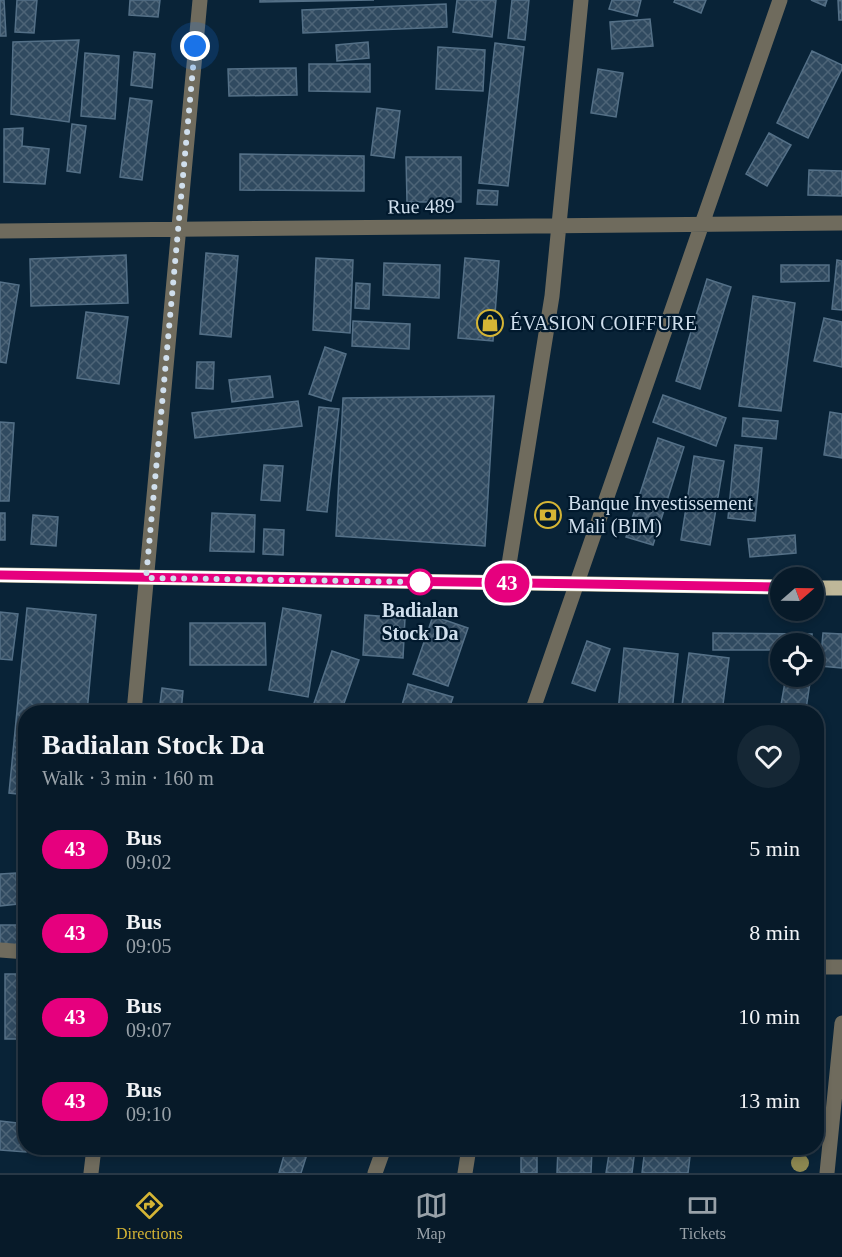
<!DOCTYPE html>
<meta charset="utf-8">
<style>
:root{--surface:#071a29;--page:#152735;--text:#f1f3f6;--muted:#98a1a8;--line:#283846;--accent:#d5b535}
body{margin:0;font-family:"Times New Roman",serif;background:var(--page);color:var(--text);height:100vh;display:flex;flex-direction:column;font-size:22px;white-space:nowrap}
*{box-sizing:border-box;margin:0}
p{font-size:20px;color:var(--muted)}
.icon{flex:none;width:33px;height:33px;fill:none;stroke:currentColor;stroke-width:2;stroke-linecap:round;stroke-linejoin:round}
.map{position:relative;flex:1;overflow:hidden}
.side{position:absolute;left:18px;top:705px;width:806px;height:450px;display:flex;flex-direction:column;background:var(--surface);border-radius:24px;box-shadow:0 3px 9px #0003,0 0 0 2px var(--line)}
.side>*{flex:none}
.badge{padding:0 12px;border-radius:20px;font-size:21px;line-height:39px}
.needle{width:39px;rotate:70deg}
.fabs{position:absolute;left:770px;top:567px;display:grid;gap:12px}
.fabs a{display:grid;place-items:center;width:54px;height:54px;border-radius:50%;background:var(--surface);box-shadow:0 3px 9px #0003,0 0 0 2px var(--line);font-size:30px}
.you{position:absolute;width:30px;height:30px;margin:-15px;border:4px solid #fff;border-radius:50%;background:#1a73e8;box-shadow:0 0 0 9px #1a73e833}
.map>.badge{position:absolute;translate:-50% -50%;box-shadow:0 0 0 3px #fff}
.round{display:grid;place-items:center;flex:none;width:63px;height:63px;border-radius:32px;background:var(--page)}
.head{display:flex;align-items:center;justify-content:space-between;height:102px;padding:0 24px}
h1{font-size:28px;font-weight:700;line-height:45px}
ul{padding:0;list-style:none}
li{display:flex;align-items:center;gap:18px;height:84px;padding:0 24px}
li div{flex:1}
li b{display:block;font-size:22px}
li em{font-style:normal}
li .badge{min-width:66px;font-weight:700;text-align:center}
.tabs{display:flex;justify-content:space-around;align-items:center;height:84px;border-top:2px solid var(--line);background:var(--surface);font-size:16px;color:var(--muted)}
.tabs a{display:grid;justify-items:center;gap:3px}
.tabs .on{color:var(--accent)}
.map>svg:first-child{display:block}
.building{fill:url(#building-cross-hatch);stroke:#547087;stroke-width:1.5}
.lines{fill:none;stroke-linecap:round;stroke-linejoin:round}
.minor{stroke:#6f6b5d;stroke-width:15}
.major{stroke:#bfb799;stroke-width:15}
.tree{fill:#8c8750}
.line-casing{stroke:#fff;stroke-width:14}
.line{stroke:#e6007e;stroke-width:9}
.walk{stroke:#d0dfed;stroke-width:6;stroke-dasharray:0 10.8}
.stop-dot{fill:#fff;stroke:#e6007e;stroke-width:3}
.labels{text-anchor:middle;stroke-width:4.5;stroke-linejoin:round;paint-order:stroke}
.street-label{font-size:20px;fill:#d0dfed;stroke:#01192d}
.poi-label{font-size:20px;fill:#d0dfed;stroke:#01192d;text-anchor:start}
.stop-label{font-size:20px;font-weight:bold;fill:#d0dfed;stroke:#01192d}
</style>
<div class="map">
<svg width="842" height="1173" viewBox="0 0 842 1173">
<defs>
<pattern id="building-cross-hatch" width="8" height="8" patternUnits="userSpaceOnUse" patternTransform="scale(1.5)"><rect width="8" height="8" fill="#304a60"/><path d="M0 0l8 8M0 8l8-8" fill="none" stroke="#4d6477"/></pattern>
</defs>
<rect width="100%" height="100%" fill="#092337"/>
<path class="building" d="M0 0H4L6 36H0Z
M17 0H37L34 33 15 32Z
M130 0H160L158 17 129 15Z
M260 0H374L260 2Z
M457 0H496L492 37 453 32Z
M512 0H529L525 40 508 38Z
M612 0H641L637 16 609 9Z
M675 0H706L701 13 674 2Z
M811 0H827L825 6Z
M838 0H842V20H839Z
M446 4 447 27 303 33 302 10Z
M650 19 653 46 612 49 610 22Z
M79 40 69 122 11 114 13 42Z
M368 42 369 58 337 61 336 45Z
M495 43 524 47 508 186 479 183Z
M438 47 485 50 483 91 436 89Z
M812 51 842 65V69L808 138 777 123Z
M134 52 155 54 152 88 131 85Z
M85 53 119 56 115 119 81 116Z
M309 64H370V92L309 91Z
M296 68 297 95 229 96 228 69Z
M598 69 623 73 616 117 591 113Z
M130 98 152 101 142 180 120 177Z
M377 108 400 111 394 158 371 155Z
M72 124 86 126 80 173 67 171Z
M23 128 22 146 49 149 45 184 4 182V129Z
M769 133 791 145 767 186 746 174Z
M240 154 364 156V191L240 190Z
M406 157H461V202H407Z
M809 170 842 171V196L808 195Z
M478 190 498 191 497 205 477 204Z
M206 253 238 256 231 337 200 334Z
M126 255 128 303 31 306 30 259Z
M316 258 353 260 350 333 313 330Z
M465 258 499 261 493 341 458 338Z
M837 260 842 261V310L832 309Z
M384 263 440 265 439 298 383 295Z
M781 265H829V281L781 282Z
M707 279 731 287 700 389 676 381Z
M0 282 19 285 6 363 0 362Z
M356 283 370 284 369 309 355 308Z
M753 296 795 303 781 411 739 406Z
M86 312 128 317 119 384 77 378Z
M824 318 842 322V367L814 361Z
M353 321 410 324 409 349 352 346Z
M325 347 346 354 331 401 309 394Z
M197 362H214L213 389 196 388Z
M270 376 273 397 232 402 229 380Z
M663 395 726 418 716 446 653 422Z
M494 396 485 546 336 536 343 398Z
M298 401 302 426 195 438 192 413Z
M319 407 339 409 327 512 307 510Z
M830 412 842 414V458L824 455Z
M743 418 778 421 776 439 742 436Z
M0 422 14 423 9 501H0Z
M658 438 684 447 653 545 626 537Z
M735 445 762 448 755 521 728 518Z
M694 456 724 461 710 545 681 540Z
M264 465 283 466 280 501 261 500Z
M0 513H5V540H0Z
M212 513 255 515 254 552 210 551Z
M33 515 58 517 56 546 31 544Z
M264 529 284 530 283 555 263 554Z
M795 535 796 553 750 557 748 539Z
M27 608 96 615 87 712H26V795L9 793Z
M283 608 321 615 308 697 269 690Z
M0 612 18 614 12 660 0 659Z
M365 615 405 618 403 658 363 655Z
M433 616 468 628 448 686 413 674Z
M190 623H265L266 665H190Z
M713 633 812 634V644H780V650H713Z
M823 633 842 634V668L820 666Z
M587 641 610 649 595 691 572 683Z
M624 648 678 654 672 712H618Z
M332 651 359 660 341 712H311Z
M689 653 729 658 722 712H681Z
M786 676H811L806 709 781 705Z
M408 684 453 697 448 712H400Z
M162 688 183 691 181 712H159Z
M816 761H818L816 802Z
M16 873 18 904 0 906V874Z
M0 925H26V946L0 945Z
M5 974H26V1039H5Z
M0 1121 26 1124V1152L0 1150Z
M286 1148H309L301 1173H279Z
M521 1148H537V1173H521Z
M558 1148 592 1149 591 1173H557Z
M610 1148 635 1149 632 1173H606Z
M645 1148H691L688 1173H642Z"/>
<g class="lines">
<path class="minor" d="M0 231 842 223
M506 583 552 296 581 0
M134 712 200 0
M532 712 780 0
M0 950 26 952
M816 967H842
M91 1173 94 1148
M375 1173 384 1148
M465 1173 469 1148
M827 1173 842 1023"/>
<path class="major" d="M0 575 780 587
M813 588H842"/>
</g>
<circle class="tree" cx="800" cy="1163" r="9"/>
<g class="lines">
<defs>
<path id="line" d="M0 575 780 587"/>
</defs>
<use href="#line" class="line-casing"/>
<use href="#line" class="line"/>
<path class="walk" d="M195 46 146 578 420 582"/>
</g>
<defs>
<symbol id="shop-ring" viewBox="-11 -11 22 22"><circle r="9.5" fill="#01192d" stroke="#d5b535" stroke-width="1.5"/><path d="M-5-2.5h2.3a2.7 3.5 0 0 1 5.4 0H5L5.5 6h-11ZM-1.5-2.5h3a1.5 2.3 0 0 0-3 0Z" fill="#d5b535"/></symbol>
<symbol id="bank-ring" viewBox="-11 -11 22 22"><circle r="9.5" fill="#01192d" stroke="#d5b535" stroke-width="1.5"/><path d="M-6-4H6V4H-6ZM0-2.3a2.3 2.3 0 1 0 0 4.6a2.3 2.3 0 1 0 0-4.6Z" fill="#d5b535"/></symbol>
</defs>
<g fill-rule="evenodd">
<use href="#shop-ring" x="475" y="308" width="30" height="30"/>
<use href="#bank-ring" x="533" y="500" width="30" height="30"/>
</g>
<circle class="stop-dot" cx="420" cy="582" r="12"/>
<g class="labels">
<g class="street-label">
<text transform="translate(421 206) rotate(-1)" y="7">Rue 489</text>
</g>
<g class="poi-label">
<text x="510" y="330">ÉVASION COIFFURE</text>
<text x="568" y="510">Banque Investissement<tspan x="568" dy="23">Mali (BIM)</tspan></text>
</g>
<g class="stop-label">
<text x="420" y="617">Badialan<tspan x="420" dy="23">Stock Da</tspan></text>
</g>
</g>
</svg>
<div class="fabs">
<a><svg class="needle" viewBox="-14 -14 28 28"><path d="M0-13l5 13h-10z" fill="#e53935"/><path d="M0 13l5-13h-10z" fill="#98a1a8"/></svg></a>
<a><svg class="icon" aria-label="locate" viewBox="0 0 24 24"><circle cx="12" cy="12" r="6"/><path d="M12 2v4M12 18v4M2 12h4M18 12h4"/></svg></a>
</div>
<div class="you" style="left:195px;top:46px"></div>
<b class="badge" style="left:507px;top:583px;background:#e6007e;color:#fff">43</b>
<section class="side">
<div class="head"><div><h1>Badialan Stock Da</h1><p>Walk · 3 min · 160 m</p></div><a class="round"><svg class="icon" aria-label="heart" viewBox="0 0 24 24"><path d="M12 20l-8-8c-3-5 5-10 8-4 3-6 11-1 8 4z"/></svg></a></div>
<ul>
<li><span class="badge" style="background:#e6007e;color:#fff">43</span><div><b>Bus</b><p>09:02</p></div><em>5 min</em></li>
<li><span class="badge" style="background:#e6007e;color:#fff">43</span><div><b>Bus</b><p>09:05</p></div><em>8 min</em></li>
<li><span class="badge" style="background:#e6007e;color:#fff">43</span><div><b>Bus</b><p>09:07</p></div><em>10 min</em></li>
<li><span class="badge" style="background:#e6007e;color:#fff">43</span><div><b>Bus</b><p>09:10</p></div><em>13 min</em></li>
</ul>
</section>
</div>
<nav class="tabs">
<a class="on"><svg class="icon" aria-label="directions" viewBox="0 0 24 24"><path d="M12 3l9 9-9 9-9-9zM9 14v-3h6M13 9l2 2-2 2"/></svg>Directions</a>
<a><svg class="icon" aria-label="map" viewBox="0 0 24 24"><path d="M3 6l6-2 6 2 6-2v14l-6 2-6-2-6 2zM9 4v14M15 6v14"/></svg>Map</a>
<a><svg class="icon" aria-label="tickets" viewBox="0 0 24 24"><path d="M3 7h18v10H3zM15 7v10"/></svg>Tickets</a>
</nav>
